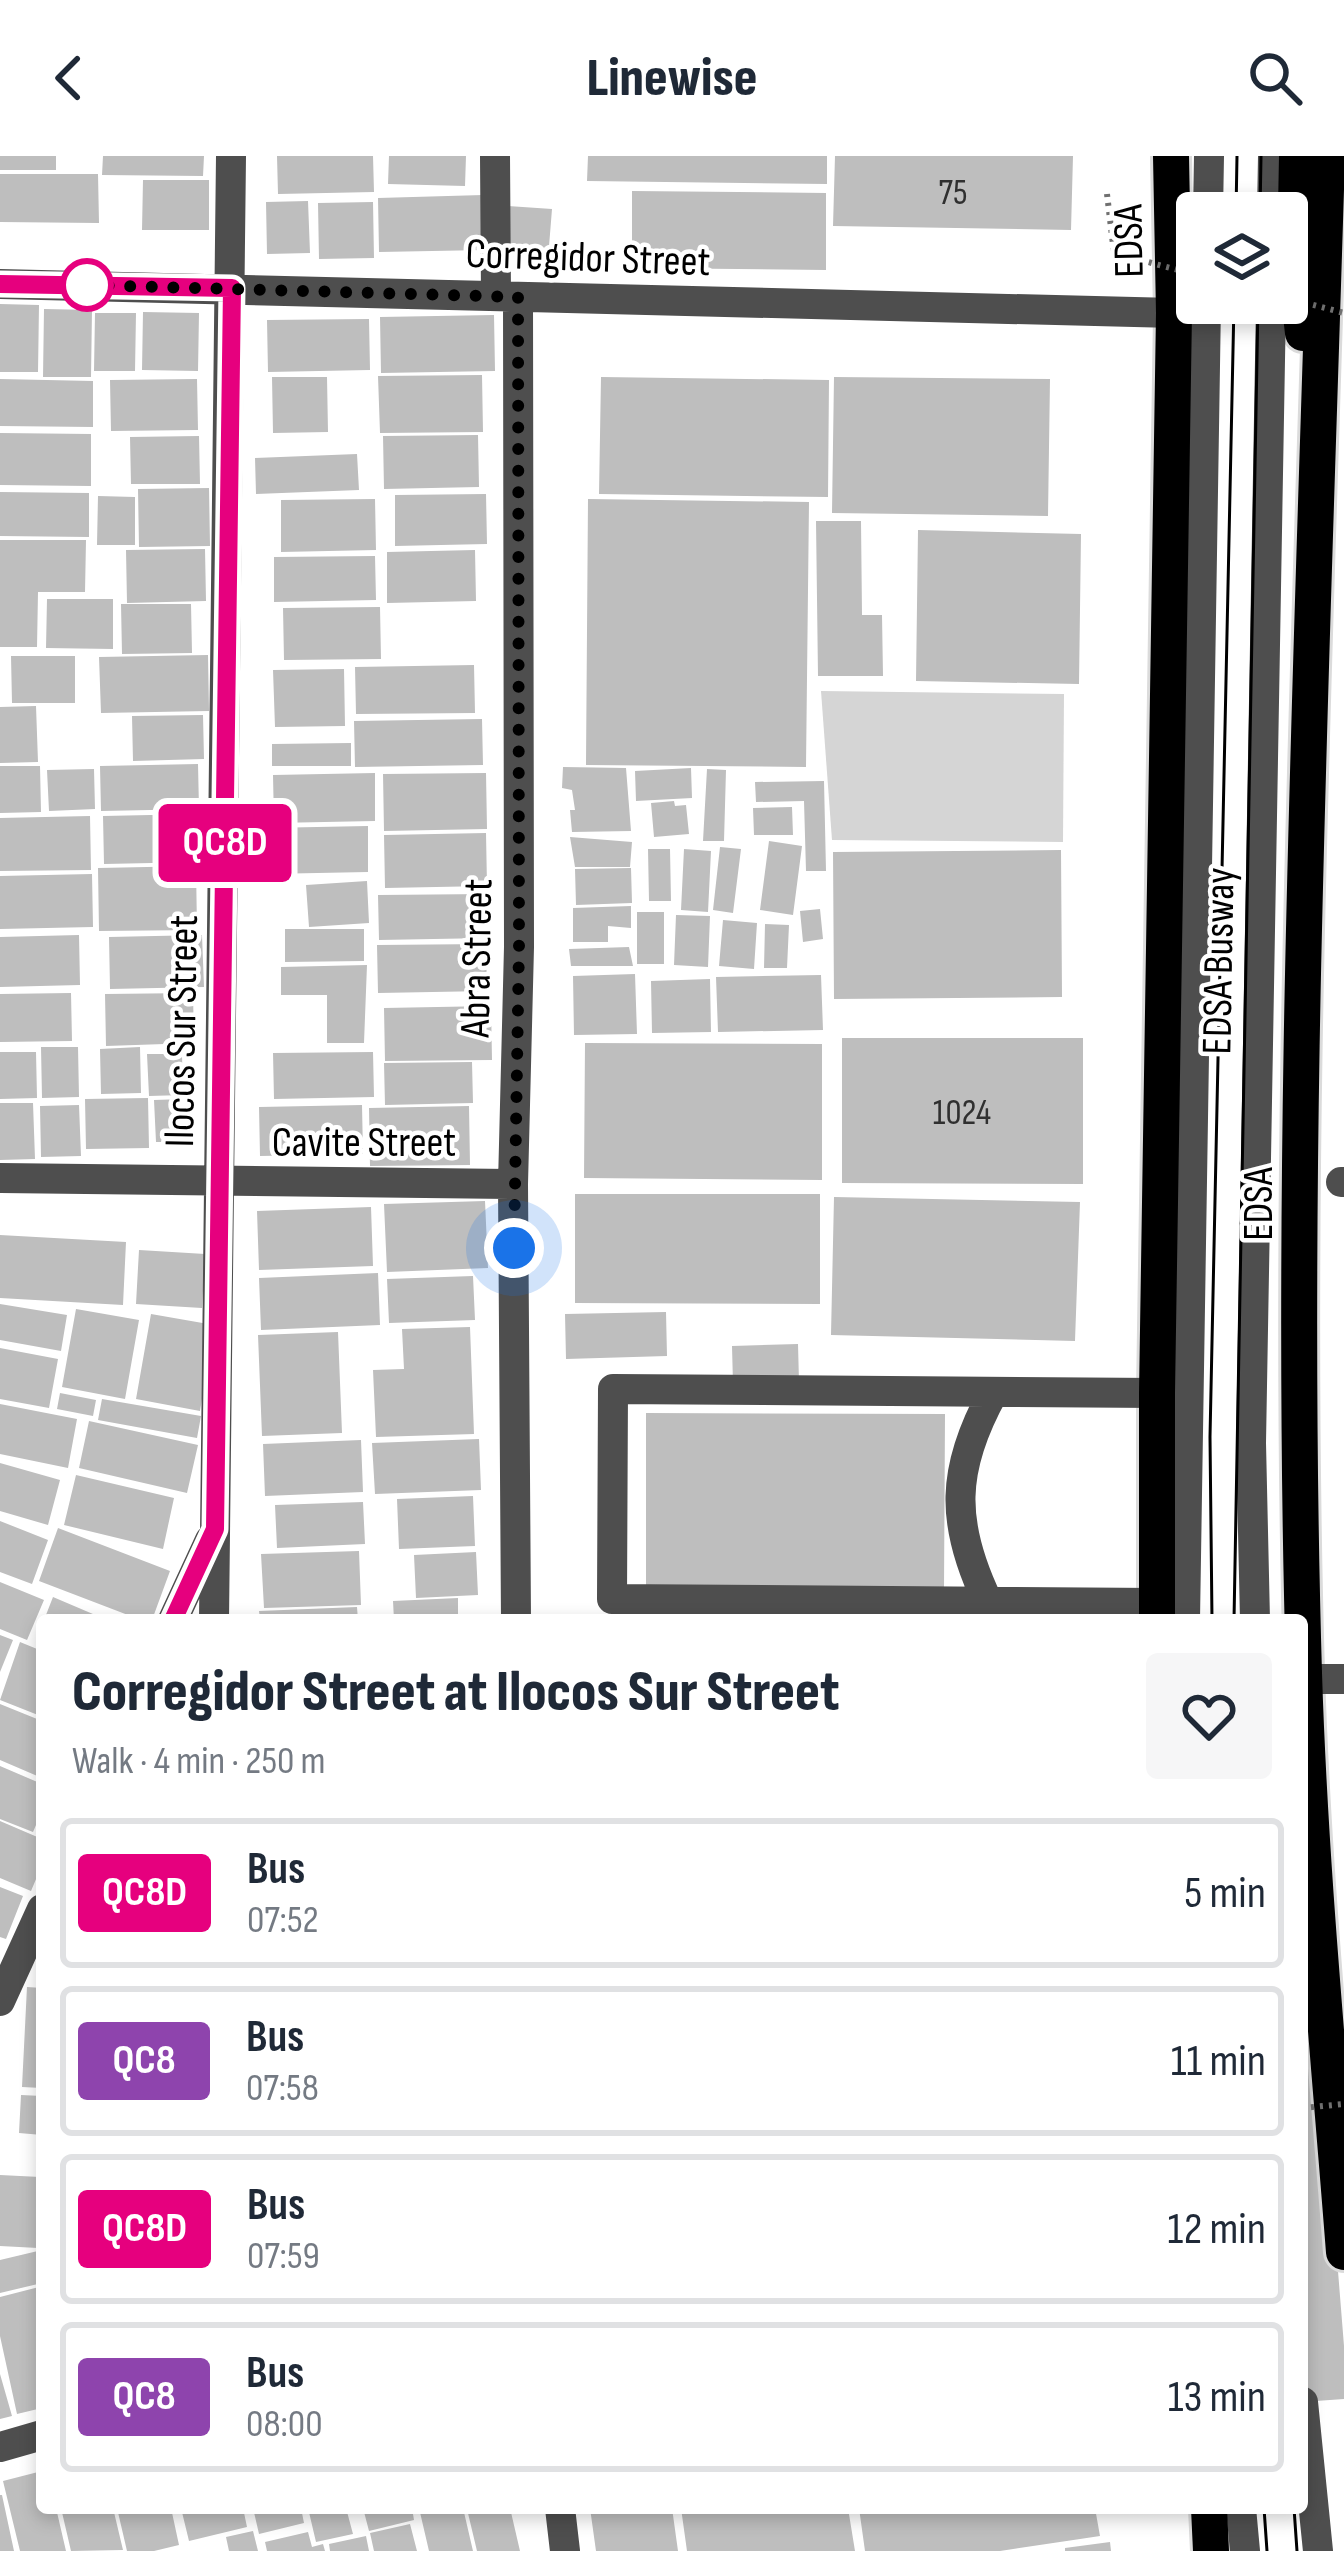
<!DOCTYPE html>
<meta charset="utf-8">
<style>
:root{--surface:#fff;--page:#f6f6f7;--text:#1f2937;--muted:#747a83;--line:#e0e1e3}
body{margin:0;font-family:"Sofia Sans Condensed",sans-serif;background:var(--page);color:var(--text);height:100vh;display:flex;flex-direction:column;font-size:45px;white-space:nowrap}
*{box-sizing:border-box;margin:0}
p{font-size:39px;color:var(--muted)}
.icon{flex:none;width:66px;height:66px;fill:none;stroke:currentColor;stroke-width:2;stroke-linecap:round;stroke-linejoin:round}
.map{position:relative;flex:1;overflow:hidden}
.drawer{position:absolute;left:36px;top:1458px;width:1272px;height:900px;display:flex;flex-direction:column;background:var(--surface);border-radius:12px;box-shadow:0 6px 18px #0003}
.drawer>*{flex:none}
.badge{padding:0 24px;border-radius:9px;font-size:42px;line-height:78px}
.buttons{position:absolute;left:1176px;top:36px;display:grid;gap:24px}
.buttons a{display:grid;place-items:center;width:132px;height:132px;border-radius:12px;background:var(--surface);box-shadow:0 6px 18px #0003;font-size:60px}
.you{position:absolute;width:60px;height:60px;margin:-30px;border:9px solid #fff;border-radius:50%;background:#1a73e8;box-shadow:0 0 0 18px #1a73e833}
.map>.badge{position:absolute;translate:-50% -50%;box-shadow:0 0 0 6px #fff}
.round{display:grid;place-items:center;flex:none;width:126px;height:126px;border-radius:12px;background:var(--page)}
.overview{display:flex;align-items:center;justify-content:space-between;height:204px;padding:0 36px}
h1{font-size:57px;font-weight:800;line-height:90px}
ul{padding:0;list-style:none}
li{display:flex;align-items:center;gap:36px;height:150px;margin:0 24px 18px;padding:0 12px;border:6px solid var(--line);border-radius:12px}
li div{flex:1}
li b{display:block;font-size:45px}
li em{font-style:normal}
li .badge{min-width:132px;font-weight:700;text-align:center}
header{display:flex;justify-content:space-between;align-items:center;height:156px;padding:0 36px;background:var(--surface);font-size:54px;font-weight:800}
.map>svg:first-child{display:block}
.green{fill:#d5d5d5}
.building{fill:#bebebe}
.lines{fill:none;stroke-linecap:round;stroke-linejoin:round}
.highway-casing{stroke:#dbdbdb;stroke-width:42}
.path{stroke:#707070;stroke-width:6;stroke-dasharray:3 6;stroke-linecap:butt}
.minor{stroke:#4e4e4e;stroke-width:30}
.highway{stroke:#000;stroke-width:36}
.tram{stroke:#000;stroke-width:3}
.path-bridge{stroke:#707070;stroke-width:6;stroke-dasharray:3 6;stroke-linecap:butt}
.line-casing{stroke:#fff;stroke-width:27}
.line{stroke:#e6007e;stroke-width:18}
.walk{stroke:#000;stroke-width:12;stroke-dasharray:0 21.6}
.stop-dot{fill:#fff;stroke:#e6007e;stroke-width:6}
.labels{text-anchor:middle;stroke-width:9;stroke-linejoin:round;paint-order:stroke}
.number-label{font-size:36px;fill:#303030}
.street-label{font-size:42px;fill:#000;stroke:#fff}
</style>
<header><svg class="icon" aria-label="back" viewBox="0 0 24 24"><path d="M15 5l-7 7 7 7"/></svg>Linewise<svg class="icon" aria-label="search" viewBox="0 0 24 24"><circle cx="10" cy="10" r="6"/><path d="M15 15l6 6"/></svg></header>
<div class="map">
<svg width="1344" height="2395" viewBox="0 0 1344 2395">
<rect width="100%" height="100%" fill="#fff"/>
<path class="green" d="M821 535 1064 538 1063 686 832 684Z"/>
<path class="building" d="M0 0H56V14H0Z
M103 0H204L203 20 102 19Z
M277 0H373L374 36 278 38Z
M389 0H466L465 30 388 28Z
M588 0H827V28L587 25Z
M835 0H1073L1071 74 833 70Z
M0 18H98L99 67 0 66Z
M143 24H209V74H142Z
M632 35 826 37V114L632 112Z
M483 39 485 94 379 96 378 42Z
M308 45 310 97 267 98 266 46Z
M373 46 374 102 319 103 318 47Z
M507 50 552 53 548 103 503 100Z
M0 148 39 149 38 216H0Z
M44 153 92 154 91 221H43Z
M143 156 199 157 198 215 142 214Z
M95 157H136L135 215H94Z
M494 159 495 215 381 217 380 161Z
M369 163 370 214 268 216 267 164Z
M482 219 483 276 380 277 378 220Z
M272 221H327L328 276 273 277Z
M601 221 829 224 828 341 599 338Z
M834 221 1050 223 1048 360 832 357Z
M0 223 93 225V271L0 270Z
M197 223 198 274 111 275 110 224Z
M0 277 91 278V330L0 329Z
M478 279 479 331 384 333 383 280Z
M199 280 200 328H131L130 281Z
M357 298 359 334 256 338 255 302Z
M209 332 210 390 139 391 138 333Z
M0 336 89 337V381L0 380Z
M486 338 487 388 395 390V339Z
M98 340 135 341V389H97Z
M375 343 376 394 281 396V344Z
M588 343 809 346 806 611 586 609Z
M816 365H861L862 459H882L883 520H818Z
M918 374 1081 378 1079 528 916 525Z
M0 384H86L85 436H38L37 491H0Z
M205 393 206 445 127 447 126 394Z
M475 394 476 445 387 447V396Z
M375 400 376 444 274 446V401Z
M47 443H113V493L46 492Z
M121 448H191L192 497 122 498Z
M380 451 381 503 284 504 283 452Z
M208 499 209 555 101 557 99 501Z
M11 500H75V547H12Z
M474 509 475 557 356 558 355 511Z
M344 513 345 570 275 571 273 514Z
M36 550 38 606 0 607V551Z
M203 559 204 603 133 605 132 560Z
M482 563 483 609 355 611 354 565Z
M351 587V610H272V588Z
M198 608 199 653 101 655 100 610Z
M0 610H40L41 656 0 657Z
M563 611 626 612 631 675 572 676 570 654H575L572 634 562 632Z
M691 612 692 642 636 645 635 615Z
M94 613 95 653 49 655 47 614Z
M707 613 726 614 724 685H703Z
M375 617V665L274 667 273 619Z
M486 617 487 673 384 675 383 618Z
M824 625 826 715H806L804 645 756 646 755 626Z
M674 645 675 650 686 649 689 678 654 681 651 647Z
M792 651 793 679H754L753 652Z
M198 658 200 706 104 708 103 660Z
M90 660 91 714 0 715V662Z
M368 670V716L267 718 266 672Z
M486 677 487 730 385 732 384 679Z
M570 681 632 686 630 711H575Z
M769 685 802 690 793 759 760 754Z
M720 691 741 693 733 757 713 754Z
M648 693H670L671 745H649Z
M684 693 711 695 708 756 681 754Z
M1061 694 1062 841 834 843 833 696Z
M196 710 197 774 99 775 98 712Z
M631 712 632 747 576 749 575 713Z
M92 718 93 771 0 773V720Z
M367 725 369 767 309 771 306 729Z
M487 738 488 782 379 784 378 739Z
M631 750V772L608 770V786H573V752Z
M820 753 823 783 803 786 800 755Z
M637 756H664V808H637Z
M676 759 710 760 708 811 674 809Z
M723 764 757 767 754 813 719 810Z
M765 768 789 769 787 812H764Z
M285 773H364V805L285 806Z
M79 779 80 829 0 831V781Z
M202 779 204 831 110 833 109 781Z
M486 788 487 835 378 837 377 789Z
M629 791 633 810H571L569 793Z
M367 809 364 887H327V839H281V811Z
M635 818 637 878 574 879 573 820Z
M821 819 823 874 718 876 716 821Z
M710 823 711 876 652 877 651 825Z
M71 837 72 885 0 886V838Z
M193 837 194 887 106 890 105 838Z
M491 850 492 904 385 905 384 852Z
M842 882H1083V1028L842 1027Z
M585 887 822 888V1024L584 1022Z
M41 891H78L79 941 42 942Z
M140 891 141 937 101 938 100 893Z
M0 896H36L37 942 0 943Z
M373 896 374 941 274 943 273 897Z
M147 898H182L183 939 149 940Z
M472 906 473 947 385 949 384 907Z
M148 942 149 992 86 993 85 943Z
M185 943 186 986H156L154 944Z
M0 947H33L35 1003 0 1004Z
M79 949 81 1000 41 1001 40 950Z
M362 949 363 998 260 1000 259 951Z
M469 950 470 1009 370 1010 369 952Z
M575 1038H820V1148L575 1147Z
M834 1041 1080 1046 1075 1185 831 1179Z
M485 1045 488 1112 387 1116 384 1048Z
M371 1051 373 1110 259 1114 257 1055Z
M0 1079 126 1086 123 1149 0 1142Z
M139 1094 205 1098 202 1152 136 1148Z
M378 1117 380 1169 261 1174 259 1122Z
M473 1120 475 1164 389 1167 387 1123Z
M0 1148 67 1159 61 1195 0 1184Z
M76 1153 139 1164 125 1243 62 1231Z
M666 1156 667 1200 566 1203 565 1158Z
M151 1158 214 1169 200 1255 136 1243Z
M470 1171 474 1278 376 1281 373 1214 404 1213 402 1173Z
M338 1176 342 1277 262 1280 258 1179Z
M798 1188 799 1226 733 1228 732 1190Z
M0 1192 58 1203 49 1252 0 1243Z
M60 1237 96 1244 93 1260 57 1253Z
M102 1243 201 1260 197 1282 98 1264Z
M0 1248 77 1263 68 1312 0 1298Z
M646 1257 945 1258 944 1433 646 1431Z
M89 1265 198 1289 187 1337 79 1312Z
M479 1283 481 1334 375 1338 372 1287Z
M361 1284 363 1336 265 1340 263 1288Z
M0 1307 60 1324 48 1369 0 1355Z
M76 1319 174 1342 163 1393 64 1369Z
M473 1340 475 1390 399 1393 397 1343Z
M363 1346 365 1388 277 1392 275 1349Z
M0 1365 48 1384 32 1428 0 1416Z
M58 1372 170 1415 152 1464H141L39 1425Z
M359 1395 361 1449 264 1452 261 1398Z
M476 1396 478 1439 416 1442 414 1399Z
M0 1426 44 1444 27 1484 0 1473Z
M53 1441 107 1464H44Z
M458 1442V1464H394L393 1445Z
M357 1451 358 1464H260L259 1455Z
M0 1479 13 1484 0 1516Z
M20 1486 42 1495V1548L38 1559 0 1544Z
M0 1548 42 1565V1622L0 1604Z
M0 1610 42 1628V1655L33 1676 0 1663Z
M0 1665 42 1683V1709L31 1735 0 1722Z
M1302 1666 1344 2190V2243L1302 2246Z
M0 1731 23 1740 6 1783 0 1781Z
M27 1831 42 1832V1932L22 1931Z
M21 1939 42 1940V1979L19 1977Z
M0 2019 40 2021 38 2092 0 2090Z
M42 2094V2127L0 2137V2104Z
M39 2131 42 2252 17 2258 0 2180V2141Z
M0 2218 12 2260 0 2263Z
M42 2315V2352H56L66 2395H20L3 2325Z
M0 2339H2L14 2395H0Z
M61 2352H113L123 2394 71 2395Z
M117 2352H171L179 2389 154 2395H127Z
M181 2352H243L247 2371 189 2385Z
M253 2352H301L304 2367 259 2378Z
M308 2352H346L353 2378 316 2386Z
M363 2352H412L414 2364 369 2375Z
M419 2352H463L473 2395H429Z
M510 2352 520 2395H477L467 2353Z
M590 2352H672L678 2395H596Z
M681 2352H848L855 2395H687Z
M859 2352H1095L1100 2380 1000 2395H865Z
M410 2368 417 2395H374L370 2377Z
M253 2375 258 2395H229L226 2381Z
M308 2376 312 2391 323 2388 325 2395H267L265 2386Z
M366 2380 369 2395H330L329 2388Z
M1110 2386 1111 2395H1065V2392Z"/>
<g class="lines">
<defs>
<path id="highway" d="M1297 0 1295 105 1303 177
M1327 0C1312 505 1289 1012 1304 1517 1310 1711 1329 1903 1344 2096
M1157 1464V1237L1174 157 1171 0
M1209 2352 1211 2395"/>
</defs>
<use href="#highway" class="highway-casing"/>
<path class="path" d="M1107 38 1114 97"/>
<path class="minor" d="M495 0 496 140
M1208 57 1209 0
M1272 57 1273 0
M0 128 1174 157
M0 1022 513 1028
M1341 1026H1344
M1157 1237 613 1233 612 1443 1157 1447
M988 1446C950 1367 951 1313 993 1237
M173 1464 210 1384
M214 1464 231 0
M516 1464 513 1028 519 791 518 141
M1185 1464 1206 147
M1255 1464 1251 1287 1271 147
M1305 1523H1344
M0 1845 42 1753
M1303 2246 1318 2395
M0 2291 42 2279
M560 2352 565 2395
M1241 2352 1245 2395"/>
<use href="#highway" class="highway"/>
<path class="tram" d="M1236 57 1237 0
M1260 57 1261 0
M1212 1464 1210 1281 1234 147
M1234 1464 1258 147
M1264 2352 1267 2395
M1294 2352 1297 2395"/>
<path class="path-bridge" d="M1114 97 1197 119
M1287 142 1344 157
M1302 1952 1344 1948"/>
</g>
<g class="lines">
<defs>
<path id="line" d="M0 128 232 132 215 1373 173 1464"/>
</defs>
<use href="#line" class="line-casing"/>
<use href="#line" class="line"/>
<path class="walk" d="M87 129 518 141 519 790 514 1092"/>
</g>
<circle class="stop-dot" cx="87" cy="129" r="24"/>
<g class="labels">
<g class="number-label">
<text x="953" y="48">75</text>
<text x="962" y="968">1024</text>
</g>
<g class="street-label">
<text transform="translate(1127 85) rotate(-91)" y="15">EDSA</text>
<text transform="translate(588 100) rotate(2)" y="15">Corregidor Street</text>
<text transform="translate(475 802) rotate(-89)" y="15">Abra Street</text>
<text transform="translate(1217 805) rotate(-89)" y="15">EDSA Busway</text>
<text transform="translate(180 875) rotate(-89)" y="15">Ilocos Sur Street</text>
<text x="364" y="1000">Cavite Street</text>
<text transform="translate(1257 1048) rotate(-90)" y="15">EDSA</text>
</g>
</g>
</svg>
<div class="buttons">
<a><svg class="icon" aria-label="layers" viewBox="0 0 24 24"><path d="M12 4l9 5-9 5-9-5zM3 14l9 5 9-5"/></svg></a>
</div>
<div class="you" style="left:514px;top:1092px"></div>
<b class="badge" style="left:225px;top:687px;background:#e6007e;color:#fff">QC8D</b>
<section class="drawer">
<div class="overview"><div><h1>Corregidor Street at Ilocos Sur Street</h1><p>Walk · 4 min · 250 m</p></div><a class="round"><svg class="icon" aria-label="heart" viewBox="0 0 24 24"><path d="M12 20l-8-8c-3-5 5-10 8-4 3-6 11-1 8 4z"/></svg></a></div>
<ul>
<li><span class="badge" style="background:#e6007e;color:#fff">QC8D</span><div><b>Bus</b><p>07:52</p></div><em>5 min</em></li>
<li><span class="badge" style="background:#8e44ad;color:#fff">QC8</span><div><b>Bus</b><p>07:58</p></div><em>11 min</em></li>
<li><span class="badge" style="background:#e6007e;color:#fff">QC8D</span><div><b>Bus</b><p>07:59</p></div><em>12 min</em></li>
<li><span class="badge" style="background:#8e44ad;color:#fff">QC8</span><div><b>Bus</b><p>08:00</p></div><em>13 min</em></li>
</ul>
</section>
</div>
